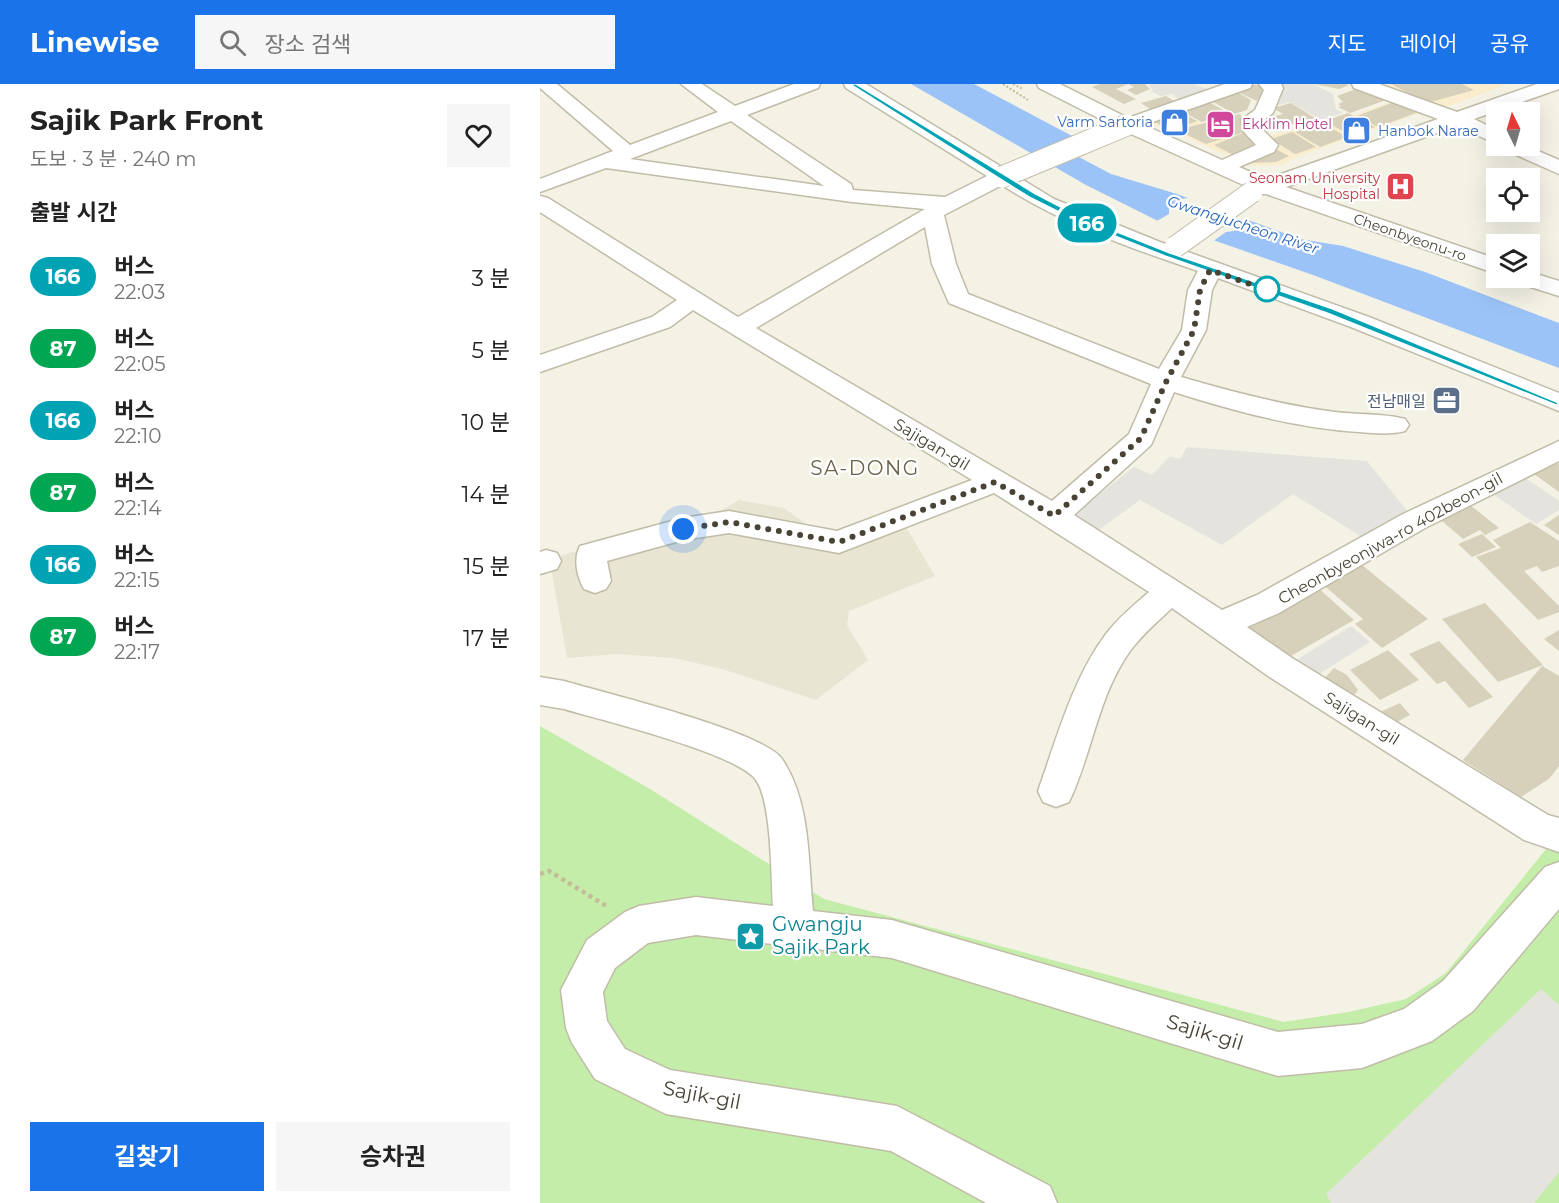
<!DOCTYPE html>
<html lang="ko">
<meta charset="utf-8">
<style>
:root{--surface:#fff;--page:#f6f6f6;--text:#222;--muted:#767676;--accent:#1a73e8}
body{margin:0;font-family:Montserrat,"Noto Sans KR",sans-serif;background:var(--page);color:var(--text);height:100vh;display:flex;flex-direction:column;font-size:22px;white-space:nowrap}
*{box-sizing:border-box;margin:0}
p{font-size:20px;color:var(--muted)}
.icon{flex:none;width:33px;height:33px;fill:none;stroke:currentColor;stroke-width:2;stroke-linecap:round;stroke-linejoin:round}
.map{position:relative;flex:1;overflow:hidden}
.panel{display:flex;flex-direction:column;background:var(--surface);width:540px}
.panel>*{flex:none}
.badge{padding:0 12px;border-radius:20px;font-size:21px;line-height:39px}
.needle{width:39px;rotate:355deg}
.tools{position:absolute;left:946px;top:18px;display:grid;gap:12px}
.tools a{display:grid;place-items:center;width:54px;height:54px;border-radius:0px;background:var(--surface);box-shadow:0 6px 24px #0002;font-size:30px}
.you{position:absolute;width:30px;height:30px;margin:-15px;border:4px solid #fff;border-radius:50%;background:#1a73e8;box-shadow:0 0 0 9px #1a73e833}
.map>.badge{position:absolute;translate:-50% -50%;box-shadow:0 0 0 3px #fff}
h2{padding:0 30px;font-size:22px;line-height:54px}
.round{display:grid;place-items:center;flex:none;width:63px;height:63px;border-radius:0px;background:var(--page)}
.summary{display:flex;align-items:center;justify-content:space-between;height:102px;padding:0 30px}
h1{font-size:28px;font-weight:700;line-height:45px}
.cta{display:flex;gap:12px;margin-top:auto;padding:12px 30px}
.cta a{flex:1;height:69px;border-radius:0px;background:var(--accent);color:#fff;font-size:24px;font-weight:700;line-height:69px;text-align:center}
.cta a+a{background:var(--page);color:var(--text)}
ul{padding:0;list-style:none}
li{display:flex;align-items:center;gap:18px;height:72px;padding:0 30px}
li div{flex:1}
li b{display:block;font-size:22px}
li em{font-style:normal}
li .badge{min-width:66px;font-weight:700;text-align:center}
header{display:flex;align-items:center;gap:36px;box-sizing:border-box;height:84px;padding:0 30px;background:var(--accent);color:#fff}
header strong{font-size:28px}
nav{display:flex;gap:33px;margin-inline-start:auto;font-size:21px}
.search{width:420px;height:54px;background:var(--page);display:flex;align-items:center;gap:15px;box-sizing:border-box;padding:0 21px;border-radius:0px;color:var(--muted);font-size:22px}
main{display:flex;flex:1;min-height:0}
.map>svg:first-child{display:block}
.residential{fill:#e9e5d3}
.commercial{fill:#f9edce}
.green{fill:#c4edaa}
.parking{fill:#e5e3de}
.water{fill:#9cc3f7}
.pier{fill:#f4f2e5}
.building{fill:#d7d0ba}
.lines{fill:none;stroke-linecap:round;stroke-linejoin:round}
.minor-casing{stroke:#c1bca7;stroke-width:3}
.path-far1{stroke:#c4bb97;stroke-width:2;stroke-dasharray:2 2;stroke-linecap:butt}
.path{stroke:#c4bb97;stroke-width:4.5;stroke-dasharray:4 4;stroke-linecap:butt}
.minor{fill:#fff;fill-rule:evenodd}
.minor-bridge-casing{stroke:#c1bca7;stroke-width:23;stroke-linecap:butt}
.minor-bridge{stroke:#fff;stroke-width:21}
.line{fill:#00a3b4;stroke:#fff;stroke-width:1.5}
.walk{stroke:#484334;stroke-width:6;stroke-dasharray:0 10.8}
.stop-dot{fill:#fff;stroke:#00a3b4;stroke-width:3}
.labels{text-anchor:middle;stroke-width:4.5;stroke-linejoin:round;paint-order:stroke}
.far-shop-label{font-size:14px;fill:#366cbe;stroke:#fff;text-anchor:end}
.far-hotel-label{font-size:14px;fill:#b23c85;stroke:#fff;text-anchor:start}
.far-health-label{font-size:14px;fill:#be3a42;stroke:#fff;text-anchor:end}
.far-street-label{font-size:14px;fill:#484334;stroke:#fff}
.far-water-label{font-size:15px;font-style:italic;fill:#2364be;stroke:#fff}
.service-label{font-size:16px;fill:#4e5e75;stroke:#fff;text-anchor:end}
.street-label{font-size:16px;fill:#484334;stroke:#fff}
.quarter-label{font-size:20px;letter-spacing:1.5px;fill:#6c634a;stroke:#fff}
.near-culture-label{font-size:20px;fill:#0d838f;stroke:#fff;text-anchor:start}
.near-street-label{font-size:20px;fill:#484334;stroke:#fff}
</style>
<header>
<strong>Linewise</strong>
<div class="search"><svg class="icon" aria-label="search" viewBox="0 0 24 24"><circle cx="10" cy="10" r="6"/><path d="M15 15l6 6"/></svg>장소 검색</div>
<nav><a>지도</a><a>레이어</a><a>공유</a></nav>
</header>
<main>
<section class="panel">
<div class="summary"><div><h1>Sajik Park Front</h1><p>도보 · 3 분 · 240 m</p></div><a class="round"><svg class="icon" aria-label="heart" viewBox="0 0 24 24"><path d="M12 20l-8-8c-3-5 5-10 8-4 3-6 11-1 8 4z"/></svg></a></div>
<h2>출발 시간</h2>
<ul>
<li><span class="badge" style="background:#00a3b4;color:#fff">166</span><div><b>버스</b><p>22:03</p></div><em>3 분</em></li>
<li><span class="badge" style="background:#00a651;color:#fff">87</span><div><b>버스</b><p>22:05</p></div><em>5 분</em></li>
<li><span class="badge" style="background:#00a3b4;color:#fff">166</span><div><b>버스</b><p>22:10</p></div><em>10 분</em></li>
<li><span class="badge" style="background:#00a651;color:#fff">87</span><div><b>버스</b><p>22:14</p></div><em>14 분</em></li>
<li><span class="badge" style="background:#00a3b4;color:#fff">166</span><div><b>버스</b><p>22:15</p></div><em>15 분</em></li>
<li><span class="badge" style="background:#00a651;color:#fff">87</span><div><b>버스</b><p>22:17</p></div><em>17 분</em></li>
</ul>
<div class="cta"><a>길찾기</a><a>승차권</a></div>
</section>
<div class="map">
<svg width="1019" height="1119" viewBox="0 0 1019 1119">
<rect width="100%" height="100%" fill="#f4f2e5"/>
<path class="residential" d="M199 416 244 424 287 456 353 429 366 443 395 492 309 527 307 541 328 576 276 616 182 585 134 574 77 570 27 574 11 484 18 472 152 437 178 428Z"/>
<path class="commercial" d="M826 0H968L901 25Z
M854 17 880 29 759 72 742 81 712 82 607 37 638 26 663 39 705 32 727 53 808 29 814 31Z"/>
<path class="green" d="M0 642 110 705 284 815 744 938 808 928 866 915 906 889 1019 749V1119H0Z"/>
<path class="parking" d="M612 0H654L669 6 640 16 632 10 620 12 611 7 613 6 609 1Z
M734 0H773L793 10 796 25 803 29 781 36 750 18 739 21 732 17Z
M647 363 827 377 869 429 822 453 753 410 682 461 600 416 553 450 530 433 594 383 612 391 630 372 640 375Z
M980 390 1019 417V426L996 440 950 408Z
M811 542 830 558 771 595 753 578Z
M1001 905 1019 921V1088L994 1119H791L786 1110Z"/>
<path class="water" d="M371 0H434L534 53 537 72 571 90 637 110 760 155 803 162 885 188 1019 239V284L773 191 616 136 546 101Z"/>
<path class="pier" d="M653 113 706 132 707 138 694 147 686 148 672 158 615 138 629 130V125L641 115Z"/>
<path class="building" d="M560 0H605L610 5 596 11 587 6 594 3 588 0 576 5 596 15 584 20 552 3Z
M709 0 727 2 717 17 694 6Z
M774 0H806L809 1 799 5Z
M851 0H922L934 6 887 19Z
M821 3 846 16 810 29 798 23 801 22 798 20 803 18 797 12Z
M697 8 711 16 707 26 694 30 670 16Z
M626 12 637 19 613 27 601 19Z
M667 17 687 28 662 38 641 27Z
M854 18 876 29 838 43 817 32Z
M751 19 775 34 725 48 714 41 728 37 724 35 743 30 733 24Z
M638 27 657 37 632 47 613 37Z
M808 29 835 43 811 52 785 37Z
M700 30 711 46 666 60 637 46Z
M782 39 807 53 780 63 755 48Z
M752 48 776 63 755 70 731 55Z
M703 49 726 61 697 73 674 61Z
M732 63 749 72 736 78 709 79Z
M999 379 1019 380V408L987 385Z
M925 417 959 444 945 451 940 446 923 455 895 431Z
M1019 431V451L1004 441Z
M990 438 1019 457V482L1002 488 997 482 984 487 1019 522V528L998 536 936 473 961 464 953 456Z
M942 450 956 463 932 473 918 460Z
M816 476 888 535 842 564 815 540 823 535 780 498Z
M777 503 814 536 742 577 701 537Z
M945 519 1003 581 958 598 902 535Z
M1019 546V567L1004 555Z
M899 557 953 613 929 624 905 597 897 600 869 570Z
M848 566 879 596 840 616 810 586Z
M1002 582 1019 592V682L1009 695 981 713 923 676Z
M794 584 807 591 818 606 812 614 782 597Z
M860 619 870 631 851 641 840 628Z"/>
<g class="lines">
<defs>
<path id="minor" d="M0 0H17L90 61 178 28 141 0H162L195 22 254 0H280L278 4 207 31 311 100 313 106 405 113 447 92 306 4 304 0H326L514 115 620 158 829 233 1019 309V327L811 243 678 194 672 206 666 246 641 293C692 308 742 321 795 328 818 331 842 329 865 335L869 341 865 347C850 351 834 349 819 348 756 344 694 327 634 308L611 361 534 431 682 526 717 511 863 430 1019 357V377L885 444 739 529 707 543 752 574 1008 731 1019 734V768L984 756 728 592 632 524C617 538 602 551 590 567 558 612 552 670 529 718L516 723 503 718 498 707C517 654 532 596 566 550 578 534 594 521 609 508L454 409 299 469 189 449 143 456 67 477 71 497 66 505 55 509 44 505C37 493 33 475 40 462L51 459 143 434 189 427 297 447 432 396 153 226 130 243 0 288V271L112 233 137 216 0 128V112L8 114 198 233 385 125 312 118 66 84 0 108V95L73 67 0 4ZM191 37 284 102 90 75ZM462 101C522 140 590 164 658 187L648 206 642 246 619 285 428 210 416 180 404 131ZM385 143 392 180 409 219 611 300 589 350 512 417 216 244Z
M497 0H520L588 34 685 0H712L710 4 604 41 682 76 716 61 704 48 701 36 715 26 724 6 719 0H741L743 4 733 29 721 38 723 46 738 61 734 68 699 83 727 95 898 35 814 4 812 0H839L917 28 997 0H1019V5L934 35 957 46V60L916 42 746 103 957 175V190L726 110H712L710 104 580 45 499 4Z
M962 62H987L1019 76V90L965 66Z
M990 188 1019 197V212L978 199 974 194H990Z
M6 466 17 469 21 477 17 485 0 490V468Z
M0 593 24 597C64 609 223 647 242 675 271 718 268 778 273 827L352 836 738 948 822 940 864 925 903 897 1005 783 1019 778V825L933 927 892 957 822 984 738 992 352 874 156 851 108 859 75 884 63 908 67 937 85 965 130 986 357 1022 510 1102 517 1119H446L351 1067 126 1030 55 995 32 959 26 944 21 906 47 856 85 828 99 822 156 813 233 822C231 793 232 718 216 696 197 669 61 636 24 625L0 621Z"/>
</defs>
<use href="#minor" class="minor-casing"/>
<path class="path-far1" d="M463 0 488 16
M473 0 483 5"/>
<path class="path" d="M0 790 9 787 68 823"/>
<use href="#minor" class="minor"/>
<defs>
<path id="minor-bridge" d="M462 93 587 41
M635 163 712 108"/>
</defs>
<use href="#minor-bridge" class="minor-bridge-casing"/>
<use href="#minor-bridge" class="minor-bridge"/>
</g>
<path class="line" d="M310 0H316L494 109 542 134 630 169 793 225 1019 319 1016 321 787 229 625 172 537 137 489 113Z"/>
<g class="lines">
<path class="walk" d="M143 445 189 438 299 458 455 398 514 432 601 354 626 298 654 246 660 206 670 186 730 207 727 205"/>
</g>
<defs>
<symbol id="shop-square" viewBox="-11 -11 22 22"><rect x="-9" y="-9" width="18" height="18" rx="4" fill="#3f7fe0" stroke="#fff"/><path d="M-5-2.5h2.3a2.7 3.5 0 0 1 5.4 0H5L5.5 6h-11ZM-1.5-2.5h3a1.5 2.3 0 0 0-3 0Z" fill="#fff"/></symbol>
<symbol id="hotel-square" viewBox="-11 -11 22 22"><rect x="-9" y="-9" width="18" height="18" rx="4" fill="#d1479c" stroke="#fff"/><path d="M-6-4.5h1.5V1H6V5H4.5V3h-9V5H-6ZM-4 0a1.8 1.8 0 1 1 3.6 0ZM.5 0V-2.5h3Q6-2.5 6 0Z" fill="#fff"/></symbol>
<symbol id="hospital-square" viewBox="-11 -11 22 22"><rect x="-9" y="-9" width="18" height="18" rx="4" fill="#e0444e" stroke="#fff"/><path d="M-5-5h3v3.5h4V-5h3V5h-3V1.5h-4V5h-3Z" fill="#fff"/></symbol>
<symbol id="office-square" viewBox="-11 -11 22 22"><rect x="-9" y="-9" width="18" height="18" rx="4" fill="#5c6f8a" stroke="#fff"/><path d="M-6-3h4V-5.5h4V-3h4V5H-6ZM-1-4.5V-3h2v-1.5ZM-6 0V1H6V0Z" fill="#fff"/></symbol>
<symbol id="sight-square" viewBox="-11 -11 22 22"><rect x="-9" y="-9" width="18" height="18" rx="4" fill="#0f9aa8" stroke="#fff"/><path d="M0-6L1.8-2.2L6-1.7L2.9 1.2L3.7 5.4L0 3.3L-3.7 5.4L-2.9 1.2L-6-1.7L-1.8-2.2Z" fill="#fff"/></symbol>
</defs>
<g fill-rule="evenodd">
<use href="#shop-square" x="618" y="22" width="33" height="33"/>
<use href="#hotel-square" x="664" y="24" width="33" height="33"/>
<use href="#shop-square" x="800" y="30" width="33" height="33"/>
<use href="#hospital-square" x="844" y="86" width="33" height="33"/>
<use href="#office-square" x="890" y="300" width="33" height="33"/>
<use href="#sight-square" x="194" y="836" width="33" height="33"/>
</g>
<circle class="stop-dot" cx="727" cy="205" r="12"/>
<g class="labels">
<g class="far-shop-label">
<text x="613" y="43">Varm Sartoria</text>
<text x="838" y="52" text-anchor="start">Hanbok Narae</text>
</g>
<g class="far-hotel-label">
<text x="702" y="45">Ekklim Hotel</text>
</g>
<g class="far-health-label">
<text x="840" y="99">Seonam University<tspan x="840" dy="16">Hospital</tspan></text>
</g>
<g class="far-street-label">
<text transform="translate(870 153) rotate(19)" y="5">Cheonbyeonu-ro</text>
</g>
<g class="far-water-label">
<text transform="translate(703 141) rotate(18)" y="5">Gwangjucheon River</text>
</g>
<g class="service-label">
<text x="886" y="323">전남매일</text>
</g>
<g class="street-label">
<text transform="translate(392 360) rotate(31)" y="6">Sajigan-gil</text>
<text transform="translate(850 454) rotate(-29)" y="6">Cheonbyeonjwa-ro 402beon-gil</text>
<text transform="translate(822 634) rotate(32)" y="6">Sajigan-gil</text>
</g>
<g class="quarter-label">
<text x="325" y="391">SA-DONG</text>
</g>
<g class="near-culture-label">
<text x="232" y="847">Gwangju<tspan x="232" dy="23">Sajik Park</tspan></text>
</g>
<g class="near-street-label">
<text transform="translate(665 948) rotate(17)" y="7">Sajik-gil</text>
<text transform="translate(162 1011) rotate(11)" y="7">Sajik-gil</text>
</g>
</g>
</svg>
<div class="tools">
<a><svg class="needle" viewBox="-14 -14 28 28"><path d="M0-13l5 13h-10z" fill="#e53935"/><path d="M0 13l5-13h-10z" fill="#767676"/></svg></a>
<a><svg class="icon" aria-label="locate" viewBox="0 0 24 24"><circle cx="12" cy="12" r="6"/><path d="M12 2v4M12 18v4M2 12h4M18 12h4"/></svg></a>
<a><svg class="icon" aria-label="layers" viewBox="0 0 24 24"><path d="M12 4l9 5-9 5-9-5zM3 14l9 5 9-5"/></svg></a>
</div>
<div class="you" style="left:143px;top:445px"></div>
<b class="badge" style="left:547px;top:139px;background:#00a3b4;color:#fff">166</b>
</div>
</main>
